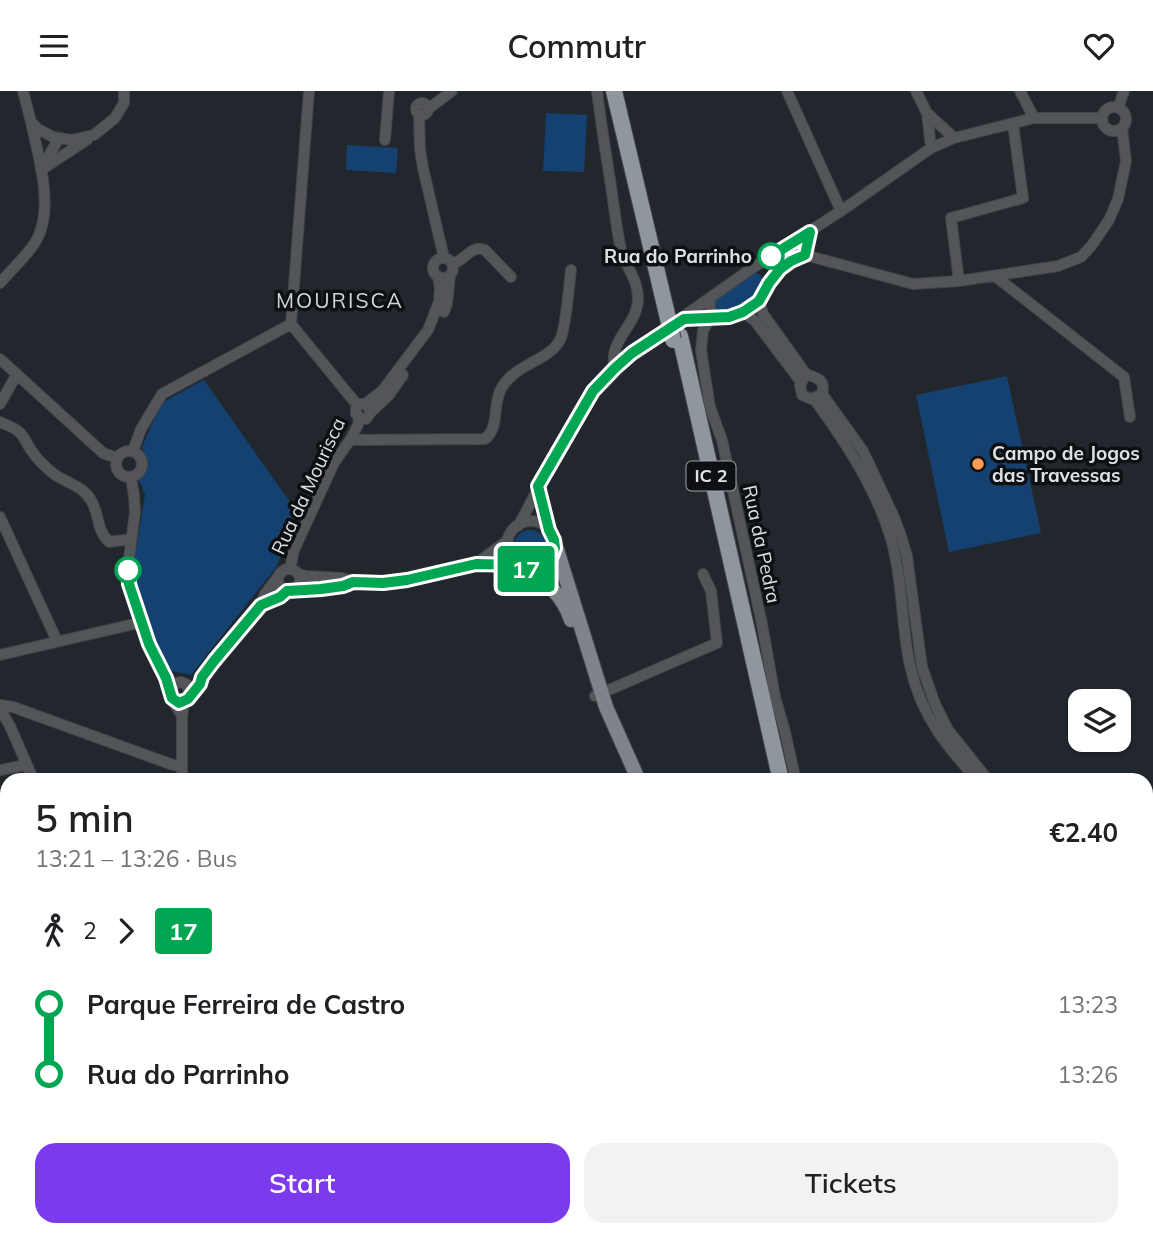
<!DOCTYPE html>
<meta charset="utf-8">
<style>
:root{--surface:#fff;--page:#f2f2f2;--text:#202124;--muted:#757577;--accent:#7c3aed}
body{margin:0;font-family:Mulish,sans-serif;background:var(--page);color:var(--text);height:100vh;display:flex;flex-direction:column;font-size:26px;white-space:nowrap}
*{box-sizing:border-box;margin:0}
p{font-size:23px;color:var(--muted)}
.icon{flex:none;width:38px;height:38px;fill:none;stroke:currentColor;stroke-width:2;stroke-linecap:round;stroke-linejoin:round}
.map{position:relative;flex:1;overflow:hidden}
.drawer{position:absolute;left:0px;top:682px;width:1153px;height:464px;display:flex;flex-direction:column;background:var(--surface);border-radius:21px 21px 0 0;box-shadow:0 2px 5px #0004}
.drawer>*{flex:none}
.badge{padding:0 14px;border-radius:5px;font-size:24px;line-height:46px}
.controls{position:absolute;left:1068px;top:598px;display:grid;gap:14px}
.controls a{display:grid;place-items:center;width:63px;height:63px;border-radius:14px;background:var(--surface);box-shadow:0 2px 5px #0004;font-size:35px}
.map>.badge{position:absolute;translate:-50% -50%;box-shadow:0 0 0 4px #fff}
.legs{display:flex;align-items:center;gap:10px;height:77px;padding:0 35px;font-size:23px}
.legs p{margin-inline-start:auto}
.headline{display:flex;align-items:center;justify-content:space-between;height:119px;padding:0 35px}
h1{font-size:38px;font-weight:600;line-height:52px}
.cta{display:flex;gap:14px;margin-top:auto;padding:14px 35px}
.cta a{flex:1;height:80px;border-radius:21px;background:var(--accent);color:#fff;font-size:28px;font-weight:600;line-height:80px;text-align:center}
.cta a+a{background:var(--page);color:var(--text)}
ul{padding:0 35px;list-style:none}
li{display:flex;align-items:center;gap:24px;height:70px;font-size:26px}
li i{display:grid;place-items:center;width:10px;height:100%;margin:0 9px;background:currentColor}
li i::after{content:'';width:18px;height:18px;margin:-9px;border:5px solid;border-radius:50%;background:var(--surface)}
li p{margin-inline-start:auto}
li:first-child i{background:linear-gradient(#0000 50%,currentColor 0)}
li:last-child i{background:linear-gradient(currentColor 50%,#0000 0)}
header{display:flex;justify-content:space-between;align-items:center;height:91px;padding:0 35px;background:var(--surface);font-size:32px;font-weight:600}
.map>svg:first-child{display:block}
.green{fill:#154170}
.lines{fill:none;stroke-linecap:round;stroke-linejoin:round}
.minor-casing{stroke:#40454a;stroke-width:12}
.major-casing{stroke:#40454a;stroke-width:16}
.highway-casing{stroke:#40454a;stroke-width:18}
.minor{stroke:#535559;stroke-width:10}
.major{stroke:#7f848a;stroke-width:14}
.highway{stroke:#90969e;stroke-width:16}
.highway-bridge-casing{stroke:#40454a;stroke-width:18;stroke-linecap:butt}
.highway-bridge{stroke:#90969e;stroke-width:16}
.line-1-casing{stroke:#fff;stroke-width:16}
.line-1{stroke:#00a651;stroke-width:10}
.stop-1-dot{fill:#fff;stroke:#00a651;stroke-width:3.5}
.poi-dot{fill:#fd9d55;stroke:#0d0f12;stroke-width:2.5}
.labels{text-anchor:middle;stroke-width:7;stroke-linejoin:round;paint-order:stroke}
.shield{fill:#0d0f12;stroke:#9fa2a6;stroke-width:2}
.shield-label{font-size:18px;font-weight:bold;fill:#dde1e5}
.stop-label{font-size:19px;font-weight:bold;fill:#dde1e5;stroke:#0d0f12;text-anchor:end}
.poi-label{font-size:19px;font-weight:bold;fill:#dde1e5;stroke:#0d0f12;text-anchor:start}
.street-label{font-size:19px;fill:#dde1e5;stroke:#0d0f12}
.neighbourhood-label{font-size:21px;letter-spacing:2px;fill:#ced5dd;stroke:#0d0f12}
</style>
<header><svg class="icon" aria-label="menu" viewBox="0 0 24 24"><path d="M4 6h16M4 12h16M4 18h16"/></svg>Commutr<svg class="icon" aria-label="heart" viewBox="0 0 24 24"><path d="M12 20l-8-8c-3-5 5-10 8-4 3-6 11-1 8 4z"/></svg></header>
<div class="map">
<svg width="1153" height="1145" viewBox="0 0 1153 1145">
<rect width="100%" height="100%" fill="#22272d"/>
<path class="green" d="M546 22 587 24 584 81 543 80Z
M347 54 398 57 396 82 346 79Z
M754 182 759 183 762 187C762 192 762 194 759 199 754 206 728 225 719 220 714 218 715 215 714 210L717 206Z
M1007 285 1041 442 949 461 916 304Z
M204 289 297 421 277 475 191 584 171 580 156 562 134 492V471L145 404 140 391 137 388 147 374 142 356 161 312Z
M514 455a16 16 0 1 1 32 0a16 16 0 1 1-32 0Z"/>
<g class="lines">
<defs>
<path id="minor" d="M23 0 31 31 38 38 53 46 71 49 94 44 115 27 124 12V0
M597 0C601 32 606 64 611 95 614 115 616 134 620 154 623 173 639 188 638 209 637 235 607 250 615 277
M787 0 841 120
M916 0 927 22 931 57
M1020 0 1034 27
M416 18a6 6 0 1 1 12 0a6 6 0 1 1-12 0Z
M1102 28a12 12 0 1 1 24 0a12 12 0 1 1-24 0Z
M1118 17 1124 0
M428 18 452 0
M927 22 954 47
M419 24 420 58 423 77 444 167
M385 49 389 0
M42 77 59 47
M41 79 88 48
M805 164 913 193 959 190 1058 175 1081 166 1092 154 1109 129 1118 108 1126 70 1122 37
M433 177a10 10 0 1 1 20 0a10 10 0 1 1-20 0Z
M452 173C465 170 471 153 485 159L511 186
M995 185 1124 286 1130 326
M959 190 951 127 1023 107 1013 33
M0 192C12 178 27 165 36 150 55 118 38 64 31 31
M710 207C710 210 709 214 710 218 717 237 751 218 759 210 767 202 770 187 781 177 788 170 797 169 805 164L810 141
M759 210 763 223 806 283C816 287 826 288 822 302L825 307 863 360 894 426 901 445 907 465 922 576 935 613 948 639 989 690
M444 221 447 213 450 184
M743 221 755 230 801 291
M710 226 703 240 701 259 710 316 722 349 762 533 775 606 785 641 796 690
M684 228 716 226
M291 233 309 0
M291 233 358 315
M0 268 103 362 117 367
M804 287 800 294 802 304 811 308 820 304
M814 308C845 350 876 397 891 448 903 490 901 533 910 575 915 597 925 621 937 639 948 657 964 673 977 690
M0 313 17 283
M365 313 369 317 371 321 366 328H361L356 323V317L360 313H365L382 300 428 239 439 211 440 198 438 185
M371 321 389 304 403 284
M0 331C6 334 14 336 19 341 24 345 27 353 31 359 37 368 45 376 54 383 68 393 84 395 92 411 100 426 96 438 109 451L131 448
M350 349 485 348C500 336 492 315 501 298 515 272 548 271 560 249 566 238 569 194 571 179
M116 373a13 13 0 1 1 26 0a13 13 0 1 1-26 0Z
M133 360 141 338 162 303 291 233
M131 386 134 405 135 421 128 475 129 493 149 553 166 587 170 599
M538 395 549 439
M0 426 57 550
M507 454a24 24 0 1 1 48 0a24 24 0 1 1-48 0Z
M518 435C548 383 570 321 613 278 633 258 660 244 684 228L687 223 751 178 841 120 931 57 954 47 1034 27H1102
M477 472 508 449
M278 489a11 11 0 1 1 22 0a11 11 0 1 1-22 0Z
M290 478 294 459 334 372 350 349 358 334 359 327
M299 483 306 485 342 487 353 491 383 492 407 489 476 473 518 474
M295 499C314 499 334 499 353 491
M261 514 280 506 287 500
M0 564 143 531
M595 605 717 552 711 500 703 483
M190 606 200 593 202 586 214 570 261 514 265 503 278 486
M174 610 182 612 188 608 190 600 186 593 181 591 176 592 170 599V605L182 625
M0 614 13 616 173 674 182 676
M0 618 10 635 34 690
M0 679 21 675
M182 690V625L183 619
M0 843 7 837
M0 1086H7
M260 1139 261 1145
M514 1139 518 1141 524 1139
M530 1139 540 1145
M187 1145 189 1139
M431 1145 433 1139
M1026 1145 1028 1139"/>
<path id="major" d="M554 449 606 616 639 690
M524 478C547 489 563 505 571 529
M767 1139 769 1145
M778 1139 781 1145"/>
<path id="highway" d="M614 0 666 219
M680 245 781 690
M878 1139 879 1145"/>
</defs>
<use href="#minor" class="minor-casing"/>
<use href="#major" class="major-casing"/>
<use href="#highway" class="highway-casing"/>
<use href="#minor" class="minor"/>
<use href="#major" class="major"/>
<use href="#highway" class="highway"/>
<defs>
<path id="highway-bridge" d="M666 219 673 249"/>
</defs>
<use href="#highway-bridge" class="highway-bridge-casing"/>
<use href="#highway-bridge" class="highway-bridge"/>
</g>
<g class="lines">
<defs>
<path id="line-1" d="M128 479 129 493 149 553 166 587 172 607 179 612 188 608 200 593 202 586 214 570 261 514 280 506 287 500 321 498 343 495 353 491 383 492 407 489 476 473 517 474 524 478H532L541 476 547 472 552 465 555 457 554 449 549 439 538 395 593 300 615 277 632 262 684 228 729 226 743 221 759 210 769 192 780 178 791 170 805 164 810 141 771 165"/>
</defs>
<use href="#line-1" class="line-1-casing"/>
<use href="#line-1" class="line-1"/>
</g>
<g class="stop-1-dot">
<circle cx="771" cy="165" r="12"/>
<circle cx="128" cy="479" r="12"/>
</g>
<circle class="poi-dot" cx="978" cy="373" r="7"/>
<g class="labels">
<rect class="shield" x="686.5" y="370.5" width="49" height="29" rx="5"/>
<g class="shield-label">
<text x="711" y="391">IC 2</text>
</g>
<g class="stop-label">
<text x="752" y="172">Rua do Parrinho</text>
</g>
<g class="poi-label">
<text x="992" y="369">Campo de Jogos<tspan x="992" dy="22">das Travessas</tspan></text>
</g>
<g class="street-label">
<text transform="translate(308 395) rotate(-65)" y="7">Rua da Mourisca</text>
<text transform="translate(762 453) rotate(78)" y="7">Rua da Pedra</text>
</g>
<g class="neighbourhood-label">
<text x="340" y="217">MOURISCA</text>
</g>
</g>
</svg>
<div class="controls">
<a><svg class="icon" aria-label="layers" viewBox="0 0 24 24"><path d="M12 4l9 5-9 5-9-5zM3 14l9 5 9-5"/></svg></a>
</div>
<b class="badge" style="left:526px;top:478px;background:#00a651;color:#fff">17</b>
<section class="drawer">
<div class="headline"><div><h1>5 min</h1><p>13:21 – 13:26 · Bus</p></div><b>€2.40</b></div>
<div class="legs"><svg class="icon" aria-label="walk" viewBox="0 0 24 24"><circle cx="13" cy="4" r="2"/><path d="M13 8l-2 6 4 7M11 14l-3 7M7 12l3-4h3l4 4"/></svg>2<svg class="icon" aria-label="forward" viewBox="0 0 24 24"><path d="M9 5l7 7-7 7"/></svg><b class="badge" style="background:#00a651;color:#fff">17</b></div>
<ul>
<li><i style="color:#00a651"></i><b>Parque Ferreira de Castro</b><p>13:23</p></li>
<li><i style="color:#00a651"></i><b>Rua do Parrinho</b><p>13:26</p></li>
</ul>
<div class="cta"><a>Start</a><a>Tickets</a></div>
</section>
</div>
